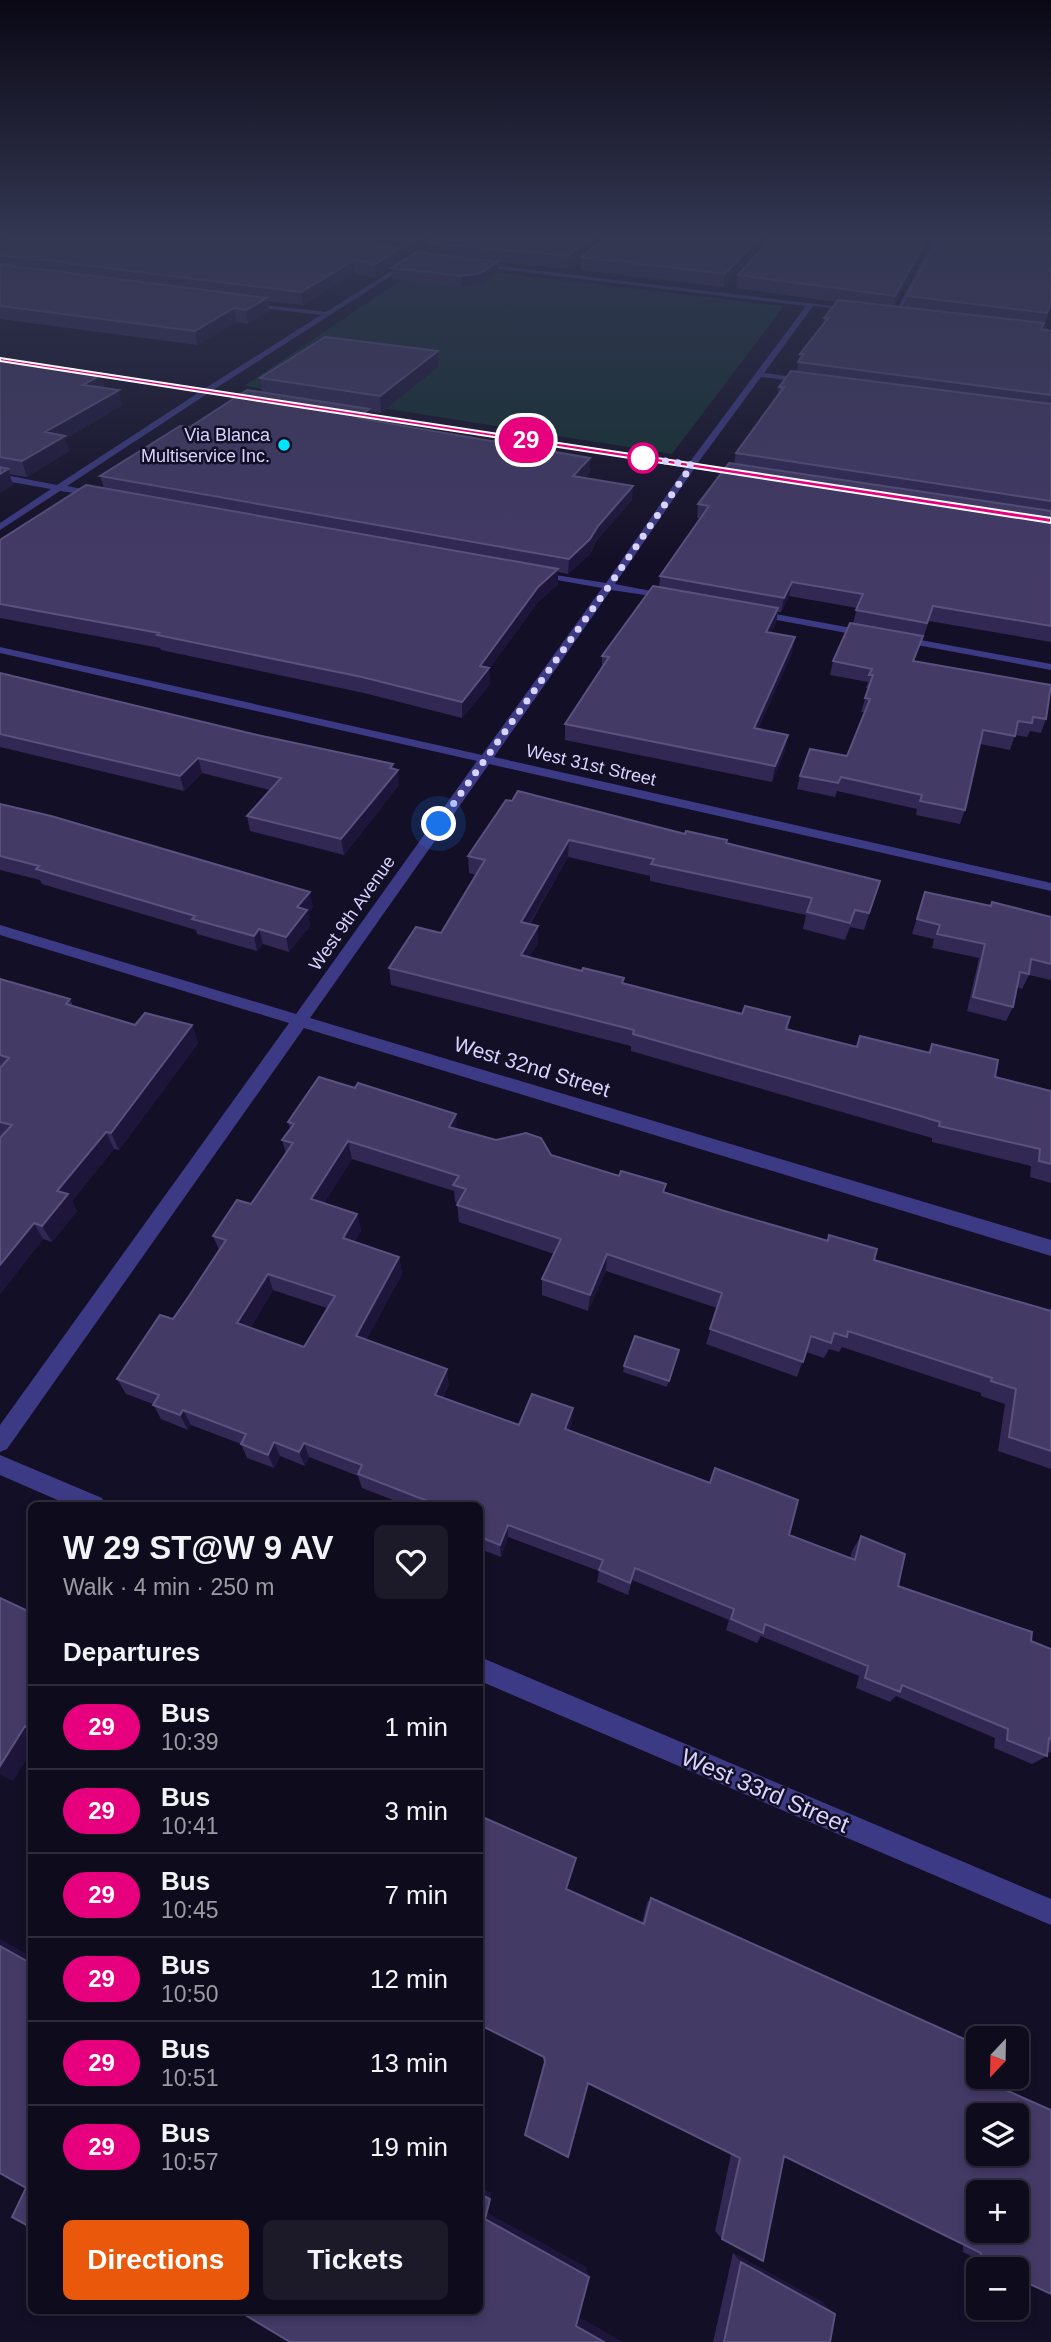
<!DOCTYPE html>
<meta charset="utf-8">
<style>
:root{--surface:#0e0b1c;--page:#1c1929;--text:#f1f3f6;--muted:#9b9ba3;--line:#2e2b3b;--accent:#ea580c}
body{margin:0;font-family:Helvetica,sans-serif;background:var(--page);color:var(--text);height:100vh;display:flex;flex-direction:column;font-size:26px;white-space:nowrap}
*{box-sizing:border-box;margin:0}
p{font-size:23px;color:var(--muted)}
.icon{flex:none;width:38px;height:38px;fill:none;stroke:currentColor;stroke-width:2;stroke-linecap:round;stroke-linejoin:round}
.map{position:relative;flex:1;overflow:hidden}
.details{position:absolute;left:28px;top:1502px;width:455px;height:812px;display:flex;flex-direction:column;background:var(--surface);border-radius:10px;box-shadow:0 4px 10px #0003,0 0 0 2px var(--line)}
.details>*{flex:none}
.badge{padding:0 14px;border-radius:23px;font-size:24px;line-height:46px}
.needle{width:46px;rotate:202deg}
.buttons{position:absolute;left:966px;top:2026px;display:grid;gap:14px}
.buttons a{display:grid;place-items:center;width:63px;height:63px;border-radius:10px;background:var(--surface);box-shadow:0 4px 10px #0003,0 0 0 2px var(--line);font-size:35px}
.you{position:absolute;width:35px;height:35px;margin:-18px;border:5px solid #fff;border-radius:50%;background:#1a73e8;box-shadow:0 0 0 10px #1a73e833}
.map>.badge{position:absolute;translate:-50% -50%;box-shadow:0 0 0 4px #fff}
h2{padding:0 35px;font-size:26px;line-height:63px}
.round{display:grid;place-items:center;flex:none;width:74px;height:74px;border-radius:10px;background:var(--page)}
.headline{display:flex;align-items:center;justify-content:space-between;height:119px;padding:0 35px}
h1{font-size:33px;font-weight:600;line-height:52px}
.button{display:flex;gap:14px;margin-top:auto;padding:14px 35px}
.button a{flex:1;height:80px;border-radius:10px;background:var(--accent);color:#fff;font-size:28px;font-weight:600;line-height:80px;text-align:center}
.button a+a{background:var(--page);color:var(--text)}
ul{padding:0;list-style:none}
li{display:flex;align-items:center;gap:21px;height:84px;padding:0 35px;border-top:2px solid var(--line)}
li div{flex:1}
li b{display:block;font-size:26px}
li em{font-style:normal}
li .badge{min-width:77px;font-weight:700;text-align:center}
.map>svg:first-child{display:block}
.green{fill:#12302f}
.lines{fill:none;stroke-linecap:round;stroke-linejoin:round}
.minor{fill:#3d3a85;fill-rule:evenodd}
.wall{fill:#312854;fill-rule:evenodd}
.shaded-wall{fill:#1d163a}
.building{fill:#433a66;stroke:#5a527e;stroke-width:2;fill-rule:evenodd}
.line{fill:#e6007e;stroke:#fff;stroke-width:2}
.walk{stroke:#d9d4ff;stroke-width:7;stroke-dasharray:0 12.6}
.poi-dot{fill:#00e5ff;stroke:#130f26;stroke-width:2.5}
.stop-dot{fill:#fff;stroke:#e6007e;stroke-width:3.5}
.labels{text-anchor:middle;stroke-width:5;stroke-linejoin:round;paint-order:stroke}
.far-poi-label{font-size:18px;fill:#d9d4ff;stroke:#130f26;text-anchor:end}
.far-street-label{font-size:18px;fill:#d9d4ff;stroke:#130f26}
.street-label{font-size:21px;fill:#d9d4ff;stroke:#130f26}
.near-street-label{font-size:24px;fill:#d9d4ff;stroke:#130f26}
</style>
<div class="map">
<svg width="1051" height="2342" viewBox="0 0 1051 2342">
<rect width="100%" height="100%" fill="#130f26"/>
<path class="green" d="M438 266 784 306 672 454 244 386 419 268Z"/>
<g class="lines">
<path class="minor" d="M446 237H452L213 390 259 398 262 402 207 394 67 486 103 493V497L60 491 0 530V523L51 489 0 480V474L57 485 198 393 80 374 77 370 204 389 321 315 246 306 244 303 326 312Z
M935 237H941L899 314 894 315Z
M475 263 857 309 854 311 813 306 764 373 808 379 811 383 761 377 697 464 747 471 750 476 694 469 615 584 672 595V599L611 590 494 757 1051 883V891L489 764 310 1018 1051 1240V1256L304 1028 7 1449 0 1452V1425L289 1023 0 935V925L296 1014 477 761 0 653V647L482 755 602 588 534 576 530 575V571L606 583 686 467 346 415 343 411 689 463 806 306 473 266Z
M754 610 868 631 873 634 868 637 750 615V611Z
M899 636 1051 664V670L895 641V637Z
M0 1455 102 1498 105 1505H69L0 1475Z
M480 1657 1051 1899V1925L480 1681Z"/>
</g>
<path class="wall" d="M0 237H769L723 287 581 270V257L568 269 498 262 499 272 482 284 461 287 392 279 391 268 429 254V244L413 253 401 252V261L376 277 354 274 303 305 268 301 269 311 248 324 236 322 197 345 0 319Z
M773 237H932L894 306 905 307 907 296 1051 306 1042 330 1051 331V642L929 621 923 638H922L914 661 1046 719 1041 733 1030 731 1027 737 1015 735 1010 750 980 744 965 810 960 824 916 815 917 809 837 791 835 797 797 789 800 776 847 756 865 712H861L868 689 866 688 868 682 830 675 833 661 853 623 857 608 789 596 781 612H778L776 623 771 633 792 653 758 729 785 751 772 782 565 740V724L602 668V656L659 587 660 576 700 518H697L698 504 734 464 736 453 777 397 779 387 797 371 800 354 823 325 824 318 836 302 736 288 738 275Z
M0 359 104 388 122 405 65 439 69 451 27 477 9 474 13 485 0 493Z
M438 367 381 413 369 411 370 420 590 472 584 478 632 500 597 540 590 554 568 574 558 572V584L538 602 489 669 490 684 462 718 364 693 161 650 160 648 0 618V540L104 488 100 476 190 427 262 392 260 378Z
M0 673 253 734 393 764 394 769 399 785 344 855 250 831 247 816 270 790 202 773 184 791 0 747Z
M506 800 685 834 727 840V843L880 881 864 930 850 927 845 940 803 929 806 915 650 881V876L568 857 530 924 538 943 529 957 624 984 742 1014 790 1017 787 1030 856 1047 860 1036 928 1052 932 1044 995 1077 1051 1091V1183L1030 1177 1031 1166 932 1142V1138L911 1132 631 1051V1046L391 985 389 968 441 933 476 875 469 873 468 856Z
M0 802 1 804 313 907 308 913 310 926 289 952 263 944 257 951 197 934 196 930 42 884 40 880 0 870Z
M925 892 990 906 992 902 1051 917V980L1029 975 1022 989 1017 987 1013 1007 1006 1021 967 1011 979 958 932 948 934 939 912 934Z
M0 979 70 999 73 1006 135 1025H192L198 1043 119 1150 114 1149 72 1201 77 1211 52 1242 43 1239 0 1294V1138L2 1136H0Z
M288 1122 457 1129 551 1155 721 1210 827 1240 829 1235 874 1260 1049 1310 1051 1307V1469L998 1451 1005 1404 981 1396V1393L842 1347 839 1352 829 1349 824 1358 806 1352 797 1377 706 1344 717 1308 606 1271 588 1311 542 1295V1279L554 1254 459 1222 457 1205 458 1203 455 1202 454 1191 352 1159 324 1203 357 1214 361 1231 354 1242 399 1257 402 1274 366 1340 449 1384 443 1398 519 1425 572 1423 569 1430 789 1535 850 1558 853 1549 861 1536 898 1586 1051 1649V1753L1047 1751V1756L1032 1764 994 1748 995 1738 896 1696 890 1702 856 1688 859 1676 761 1636 757 1643 726 1630 729 1620 632 1580 628 1595 597 1582 599 1571 508 1537 501 1557 480 1549V1505H406L362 1488 358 1476 309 1457 305 1466 280 1456 274 1468 247 1458 241 1444 191 1425 188 1430 161 1419 153 1404 126 1394 117 1379 173 1319 219 1250 213 1236 251 1204 286 1154 282 1140 290 1129ZM273 1290 327 1308 304 1347 250 1328Z
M677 1357 667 1387 623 1372 624 1366Z
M566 1889 642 1923 647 1903 651 1898 967 2073 1000 2270 963 2252V2244L784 2156 722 2239 715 2231 731 2154 588 2083 525 2135V2131L545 2061 543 2056Z
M733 2253 822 2302 830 2342H713Z"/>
<path class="shaded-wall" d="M0 237H31L0 249Z
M420 237H442L429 243V244L413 253V241Z
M592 237H606L568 269V256Z
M759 237H769L723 287 725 274Z
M928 237H932L893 309 895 296Z
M401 248V261L376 277 375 264Z
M353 261 354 274 303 305 301 292Z
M498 262 499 272 482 284 461 287V276Z
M267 298 269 311 248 324 246 310Z
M234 308 236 322 197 345 195 331Z
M438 351V367L381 413 380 396Z
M101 375 105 390 83 385Z
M119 390 122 405 65 439 69 451 27 477 22 461 45 432Z
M369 409 370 422 358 418Z
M590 458V472L572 490 573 476Z
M8 469 13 485 0 493V474Z
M633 486 632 500 597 540 590 554 568 574 569 559Z
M558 569V584L538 602 489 669 490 684 462 718V702L480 666 538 587Z
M792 582 789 596 781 612 784 598Z
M778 608 776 623 763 648 766 632Z
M795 637 792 653 751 744 754 728Z
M788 735 785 751 772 782 775 766Z
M198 758 202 773 184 791 180 776Z
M393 764 394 774 398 770 399 785 344 855 341 839Z
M569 840 568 857 521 938V922Z
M310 892 313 907 308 913 310 926 289 952 286 937 297 907Z
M538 926V943L521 971V955Z
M259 929 263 944 257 951 254 936Z
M192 1025 198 1043 119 1150 111 1133Z
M456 1114 457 1131 449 1127Z
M106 1132 114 1149 72 1201 77 1211 52 1242 42 1226 57 1191Z
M348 1141 352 1159 316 1216 311 1199Z
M357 1214 361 1231 347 1255 343 1238Z
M34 1223 43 1239 0 1294V1265Z
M607 1254 606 1271 588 1311 590 1295Z
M399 1257 402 1274 360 1351 356 1336Z
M268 1274 273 1290 243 1339 237 1323Z
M447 1369 449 1384 437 1410 435 1395Z
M573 1408 572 1423 564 1443 565 1429Z
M183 1410 191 1425 188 1430 180 1415Z
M274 1442 280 1456 274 1468 268 1455Z
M304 1443 309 1457 305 1466 299 1452Z
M508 1525V1537L501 1557 500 1545Z
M25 1726 32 1731V1750L13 1781 0 1775V1766Z
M0 1939 32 1957V1964L0 1946Z
M480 2187 492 2193 490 2199 480 2194Z
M486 2212 586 2267 589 2277 485 2219Z
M733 2253 822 2302 835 2314 741 2262Z
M574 2314 623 2342H604L576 2326Z"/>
<path class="building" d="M17 237H304L401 248 375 264 353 261 301 292 0 255V243Z
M369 237H420L413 241Z
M438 237H592L568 256 429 243Z
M606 237H759L725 274 581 257Z
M773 237H928L895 296 738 275Z
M940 237H1051V303L1047 313 907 296Z
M417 252 498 262 481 273 461 276 391 268Z
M0 264 267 298 246 310 234 308 195 331 0 306Z
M838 300 1044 323 1041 329 1051 331V395L798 362 804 354H800L828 318H824Z
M325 337 438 351 380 396 260 378Z
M0 359 101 375 83 385 119 390 45 432 65 436 22 461 0 457Z
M791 371 1051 404V501L736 453 784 387H779Z
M247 390 369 409 358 418 590 458 573 476 633 486 598 526 590 539 569 559 100 476 180 426 190 427Z
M729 463 1051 511V626L933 606 927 623 856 610 863 594 792 582 784 598 660 576 709 506 698 504Z
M0 467 8 469 0 474Z
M86 485 558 569 538 587 480 666 489 668 462 702 362 677 157 635 159 633 0 604V540Z
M653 586 778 608 766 632 795 637 754 728 788 735 775 766 565 724 609 657 602 656Z
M850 623 923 636 913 661 1051 685 1046 719 1033 717 1032 723 1018 721 1015 736 983 730 965 810 920 801 922 795 841 777 838 783 800 776 810 749 847 756 870 699 865 698 873 675H869L872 669 833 661Z
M0 673 253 734 393 764 390 768 398 770 341 839 247 816 281 778 198 758 180 776 0 734Z
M518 791 685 834 686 831 727 840 726 843 880 881 869 913 855 910 850 923 807 912 812 898 651 864 654 859 569 840 521 922 538 926 521 955 582 971 583 968 624 978 622 983 742 1014 745 1006 790 1017 786 1029 857 1047 860 1036 930 1053 932 1044 998 1060 995 1077 1051 1091V1164L1039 1161 1040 1149 939 1126 940 1122 917 1115 633 1034 634 1030 389 968 416 927 441 933 485 860 468 856 506 800 512 801Z
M0 804 51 816 310 892 297 907 307 910 286 937 259 929 254 936 192 919 195 916 36 869 39 866 0 856Z
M925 892 991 906 992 902 1051 917V964L1031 959 1029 974 1020 972 1013 1007 973 997 985 944 937 934 940 925 917 919Z
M0 979 70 999 66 1004 135 1025 145 1013 192 1025 111 1133 106 1132 57 1191 68 1194 42 1226 34 1223 0 1265V1138L12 1125 0 1122V1068L9 1058 0 1055Z
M319 1077 355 1088 358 1083 456 1114 449 1127 496 1140 526 1133 541 1138 551 1155 619 1176 621 1171 666 1184 663 1192 721 1210 828 1241 829 1235 877 1249 874 1260 1051 1311V1451L1009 1437 1016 1389 991 1381 992 1378 848 1331 847 1337 834 1333 831 1343 811 1336 803 1362 710 1329 722 1293 607 1254 590 1295 542 1279 561 1239 457 1205 466 1189 453 1185 459 1176 348 1141 311 1199 357 1214 343 1238 399 1257 356 1336 447 1369 435 1395 519 1425 532 1394 573 1408 565 1429 710 1483 715 1468 798 1500 789 1535 855 1560 861 1536 905 1554 898 1586 1032 1632 1031 1641 1051 1649V1739L1049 1738 1047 1756 1007 1740 1008 1729 902 1685 900 1692 865 1678 868 1666 765 1624 763 1633 731 1619 734 1609 635 1568 630 1583 599 1570 603 1560 508 1525 500 1545 480 1537V1505H428L430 1502 358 1474 362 1465 304 1443 299 1452 274 1442 268 1455 241 1444 246 1434 183 1410 180 1415 153 1405 159 1395 117 1379 160 1315 173 1319 189 1296 226 1240 213 1236 237 1200 251 1204 293 1143 282 1140 294 1124 288 1122ZM268 1274 335 1296 304 1347 237 1323Z
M635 1336 679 1350 669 1381 624 1366Z
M0 1598 32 1613V1730L25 1726 0 1766Z
M480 1816 576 1858 566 1889 644 1924 651 1898 971 2042 967 2073 1051 2110V2294L1017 2278V2270H1000L980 2260 981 2253 784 2156 763 2261 722 2239 740 2158 588 2083 568 2157 525 2135 545 2062 544 2057 480 2025ZM978 2116H1017V2154H978ZM978 2193H1017V2231H978Z
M0 1946 32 1964V2228L12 2217 26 2188 0 2173Z
M480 2194 490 2199 485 2219 589 2277 576 2326 604 2342H290L237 2310H480Z
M741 2262 835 2314 830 2342H724Z"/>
<linearGradient id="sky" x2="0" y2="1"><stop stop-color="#0a0815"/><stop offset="0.42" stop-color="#333752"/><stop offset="1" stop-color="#333752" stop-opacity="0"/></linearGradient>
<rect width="1051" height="564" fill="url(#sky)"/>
<path class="line" d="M0 358 1051 518V523L0 361Z"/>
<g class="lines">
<path class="walk" d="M439 824 609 586 692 465 640 457 643 458"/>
</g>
<circle class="poi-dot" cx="284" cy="445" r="7"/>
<circle class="stop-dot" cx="643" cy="458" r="14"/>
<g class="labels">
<g class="far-poi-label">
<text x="270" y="441">Via Blanca<tspan x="270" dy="21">Multiservice Inc.</tspan></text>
</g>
<g class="far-street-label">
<text transform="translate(591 765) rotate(13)" y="6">West 31st Street</text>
<text transform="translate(352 913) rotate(-55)" y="6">West 9th Avenue</text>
</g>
<g class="street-label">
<text transform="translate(532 1067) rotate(17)" y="7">West 32nd Street</text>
</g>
<g class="near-street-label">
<text transform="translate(765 1791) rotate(23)" y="8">West 33rd Street</text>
</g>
</g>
</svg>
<div class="buttons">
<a><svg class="needle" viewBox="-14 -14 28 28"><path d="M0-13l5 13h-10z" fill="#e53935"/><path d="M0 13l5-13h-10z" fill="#9b9ba3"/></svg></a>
<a><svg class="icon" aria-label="layers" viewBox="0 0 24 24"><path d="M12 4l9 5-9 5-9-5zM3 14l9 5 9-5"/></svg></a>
<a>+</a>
<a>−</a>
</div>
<div class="you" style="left:439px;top:824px"></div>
<b class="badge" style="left:526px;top:440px;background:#e6007e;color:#fff">29</b>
<section class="details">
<div class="headline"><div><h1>W 29 ST@W 9 AV</h1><p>Walk · 4 min · 250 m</p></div><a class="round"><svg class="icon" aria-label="heart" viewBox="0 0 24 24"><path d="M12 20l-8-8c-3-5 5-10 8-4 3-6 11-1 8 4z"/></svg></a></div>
<h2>Departures</h2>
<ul>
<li><span class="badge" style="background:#e6007e;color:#fff">29</span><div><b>Bus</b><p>10:39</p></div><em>1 min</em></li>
<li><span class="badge" style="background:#e6007e;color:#fff">29</span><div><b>Bus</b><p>10:41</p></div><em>3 min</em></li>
<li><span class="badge" style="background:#e6007e;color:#fff">29</span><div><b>Bus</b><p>10:45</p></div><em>7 min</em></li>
<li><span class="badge" style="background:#e6007e;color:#fff">29</span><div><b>Bus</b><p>10:50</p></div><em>12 min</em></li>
<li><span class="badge" style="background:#e6007e;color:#fff">29</span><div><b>Bus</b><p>10:51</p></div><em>13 min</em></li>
<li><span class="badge" style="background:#e6007e;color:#fff">29</span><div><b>Bus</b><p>10:57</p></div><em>19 min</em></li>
</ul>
<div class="button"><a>Directions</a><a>Tickets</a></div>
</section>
</div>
